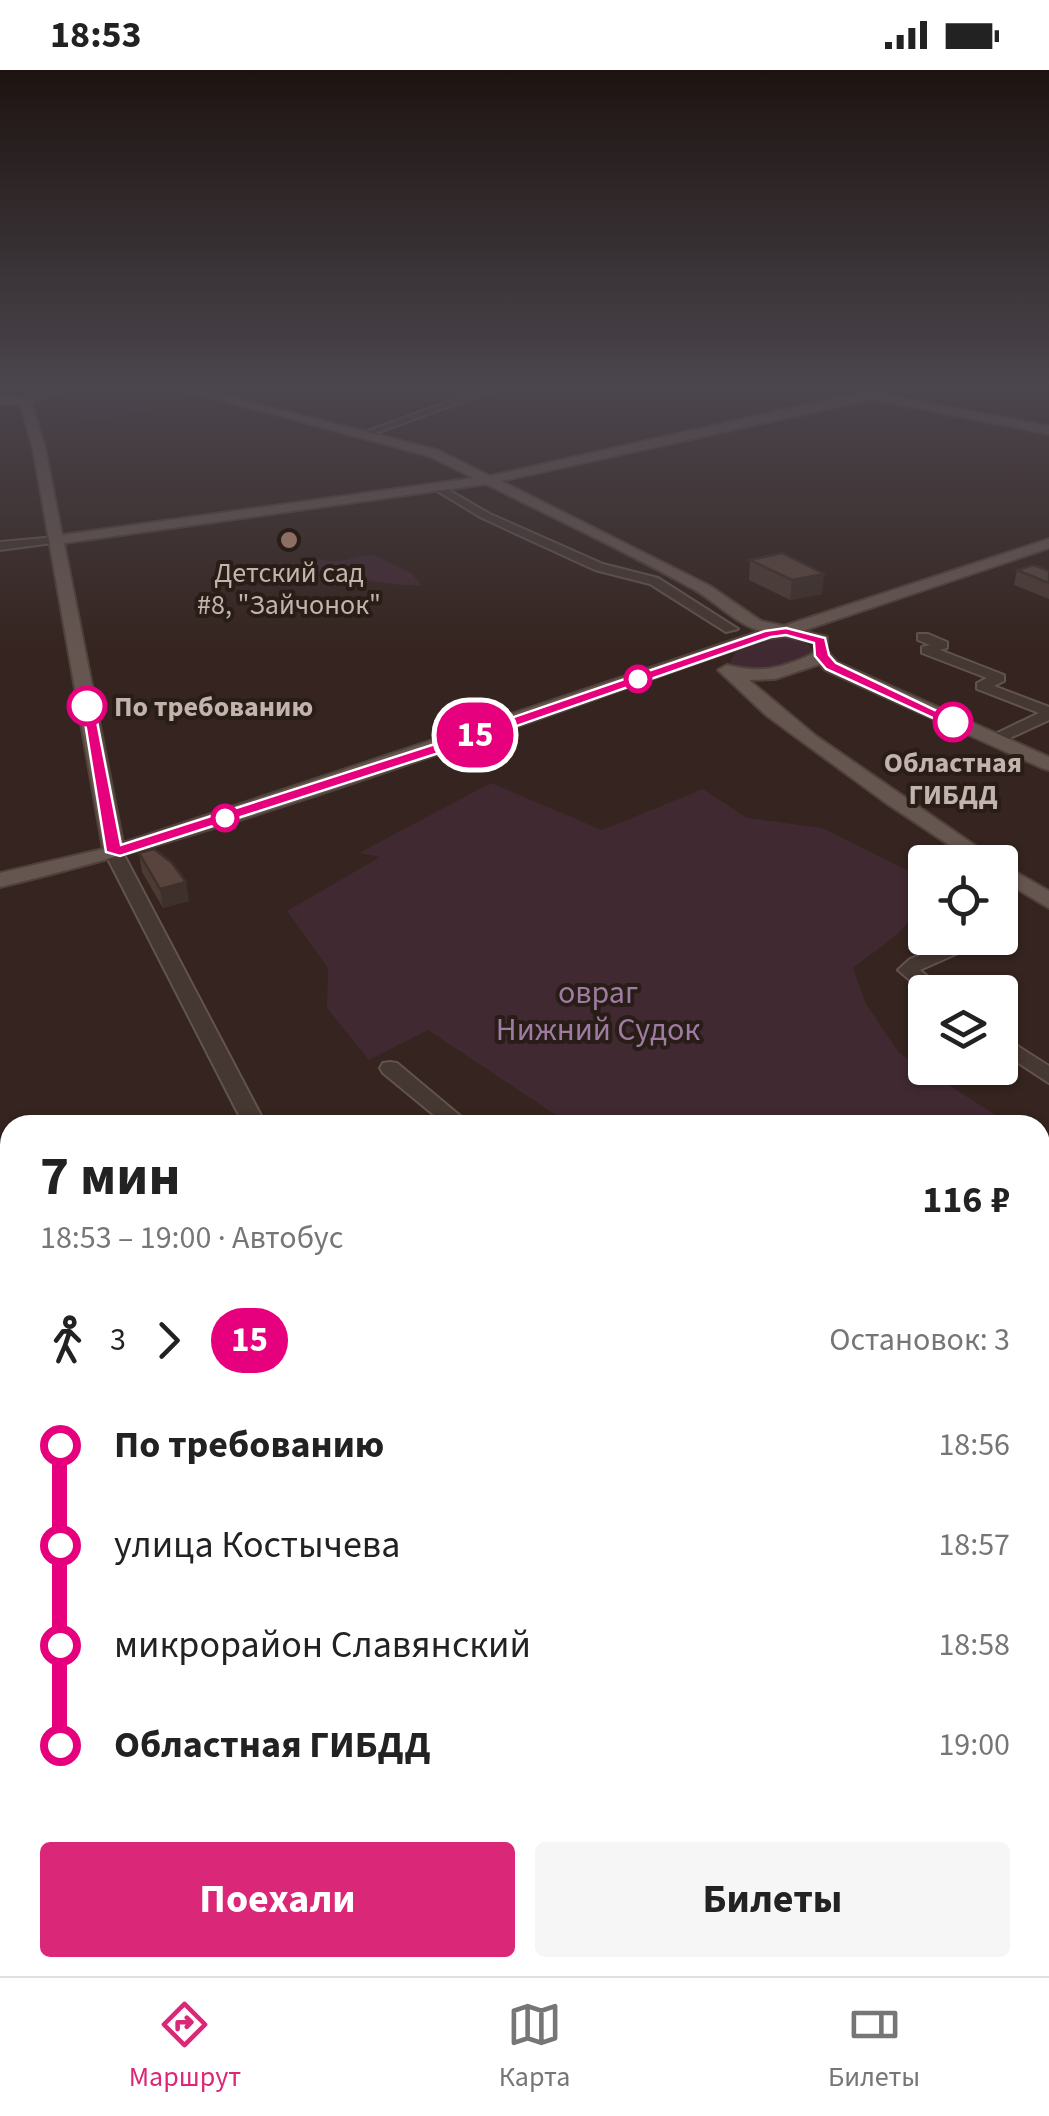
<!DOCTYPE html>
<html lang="ru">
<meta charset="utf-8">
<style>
:root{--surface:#fff;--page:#f6f6f6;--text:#222;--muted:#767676;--line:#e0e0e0;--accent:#db2777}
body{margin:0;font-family:"Source Sans 3",sans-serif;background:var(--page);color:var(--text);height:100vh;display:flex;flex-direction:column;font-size:38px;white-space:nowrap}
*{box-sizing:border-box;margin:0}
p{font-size:32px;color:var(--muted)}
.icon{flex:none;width:55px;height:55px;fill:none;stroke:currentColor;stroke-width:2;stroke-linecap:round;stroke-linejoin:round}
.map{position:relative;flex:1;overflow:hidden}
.details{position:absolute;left:0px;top:1045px;width:1050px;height:862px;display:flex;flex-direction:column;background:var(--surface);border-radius:30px 30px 0 0;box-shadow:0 2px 8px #0004}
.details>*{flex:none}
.badge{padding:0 20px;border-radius:32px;font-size:35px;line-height:65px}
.buttons{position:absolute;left:908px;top:775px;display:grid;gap:20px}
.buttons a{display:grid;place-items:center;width:110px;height:110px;border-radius:10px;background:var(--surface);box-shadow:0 2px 8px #0004;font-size:50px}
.map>.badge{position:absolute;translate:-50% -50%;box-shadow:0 0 0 5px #fff}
.legs{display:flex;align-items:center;gap:15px;height:110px;padding:0 40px;font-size:32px}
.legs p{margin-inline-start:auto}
.overview{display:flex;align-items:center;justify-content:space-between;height:170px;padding:0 40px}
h1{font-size:55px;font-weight:700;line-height:75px}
.primary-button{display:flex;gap:20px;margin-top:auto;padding:20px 40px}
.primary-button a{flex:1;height:115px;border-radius:10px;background:var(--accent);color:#fff;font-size:40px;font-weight:700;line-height:115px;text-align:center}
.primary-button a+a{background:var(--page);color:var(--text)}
ul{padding:0 40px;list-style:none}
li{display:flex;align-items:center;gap:35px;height:100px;font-size:38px}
li i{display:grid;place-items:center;width:15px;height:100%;margin:0 12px;background:currentColor}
li i::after{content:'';width:25px;height:25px;margin:-12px;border:8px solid;border-radius:50%;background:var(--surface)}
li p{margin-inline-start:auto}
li:first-child i{background:linear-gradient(#0000 50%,currentColor 0)}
li:last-child i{background:linear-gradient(currentColor 50%,#0000 0)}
.status{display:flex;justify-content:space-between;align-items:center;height:70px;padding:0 50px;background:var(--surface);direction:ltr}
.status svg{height:28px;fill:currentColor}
.tabs{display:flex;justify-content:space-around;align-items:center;height:140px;border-top:2px solid var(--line);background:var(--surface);font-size:28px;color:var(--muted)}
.tabs a{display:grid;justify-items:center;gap:5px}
.tabs .selected{color:var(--accent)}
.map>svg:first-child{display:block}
.green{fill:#412932}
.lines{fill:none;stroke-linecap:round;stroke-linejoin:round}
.minor-casing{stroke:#61534d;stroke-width:4}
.major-casing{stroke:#4f413c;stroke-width:4}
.minor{fill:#453732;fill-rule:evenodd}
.major{fill:#665650;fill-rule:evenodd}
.wall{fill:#4c3a34}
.shaded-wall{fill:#3e302b}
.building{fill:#58443d;stroke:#3e302b;stroke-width:2.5}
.line-1{fill:#e6007e;stroke:#fff;stroke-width:2.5}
.education-dot{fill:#8d6e63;stroke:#291d18;stroke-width:4}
.stop-1-dot{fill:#fff;stroke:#e6007e;stroke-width:5}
.labels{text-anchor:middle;stroke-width:8;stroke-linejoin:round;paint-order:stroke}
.far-poi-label{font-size:28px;fill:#c3b3ac;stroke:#291d18}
.far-stop-label{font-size:28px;font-weight:bold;fill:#c3b3ac;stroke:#291d18;text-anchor:start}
.park-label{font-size:32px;fill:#9f7ba2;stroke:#291d18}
</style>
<div class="status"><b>18:53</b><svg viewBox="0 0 49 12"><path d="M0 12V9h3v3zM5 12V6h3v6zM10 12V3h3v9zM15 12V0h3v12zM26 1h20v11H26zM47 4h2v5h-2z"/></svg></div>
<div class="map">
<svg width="1049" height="1906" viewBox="0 0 1049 1906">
<rect width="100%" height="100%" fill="#35241f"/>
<path class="green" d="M104 327 157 340 85 351 78 329Z
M374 485 411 503 422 515C404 518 314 504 298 494 311 485 317 490 331 491 344 492 359 485 374 485Z
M786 566 804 570 814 581C793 599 754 610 730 593L736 581Z
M491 713 602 760 703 719 747 748 822 758 925 809C925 853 883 874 853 898L866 934 899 983 1011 1055H571L428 960 369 990 327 938 328 898 287 841 380 787 359 783Z
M1040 1074 1049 1080V1370L1040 1364Z
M0 1540 10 1578V1694L0 1698Z"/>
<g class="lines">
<defs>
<path id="minor" d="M56 318H71L25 333 20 330Z
M486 318H499L365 367 357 365Z
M438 414 490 444 603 494 658 508 738 559 726 562 650 514 595 500 482 448 434 419 433 417Z
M56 467 60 468V472L0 480V472Z
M918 564H928L947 572V578L940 580 1004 605V611L994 616 1049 637V650L999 673H989V667L1039 643 977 619V613L987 608 922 583V577L930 575 918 570Z
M114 778 123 783 266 1055H244L105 783Z
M967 868H992L920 900 945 922 925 923 898 900 910 889Z
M1000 965 1049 996V1013L1000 981Z
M390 992 397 993 471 1055H446L383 1003 380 998 383 993Z
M1040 1522 1049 1526V1558L1040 1554Z
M1040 1828 1049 1832V1873L1040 1869Z"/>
<path id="major" d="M176 318H195L437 380 490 406 880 318H895L884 325 1049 356V364L872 329 501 411 710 516 761 551 784 556 1049 469V478L802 561 827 567V575L784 566 766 569C513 656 261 754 0 817V803L103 779 33 378 20 334H0V328L31 330 45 378 62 465 474 408 429 386ZM486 414C556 449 627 482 695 520 717 533 736 554 761 561L123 773 64 473Z
M816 582H828L837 592 1049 687V700L1042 698 825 600 820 594 775 609 749 610 816 666 999 792H975L886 733 767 646 718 600 727 595C760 604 785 598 816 582Z
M1000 793 1049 821V838L1000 809Z"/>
</defs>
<use href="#minor" class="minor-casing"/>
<use href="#major" class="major-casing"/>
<use href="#minor" class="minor"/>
<use href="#major" class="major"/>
</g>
<path class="wall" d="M750 490 822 524 790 530 749 510Z
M1017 500 1049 501V529L1014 515Z
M139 783 189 831 163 838 142 802Z"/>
<path class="shaded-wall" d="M824 504 822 524 790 530 792 510Z
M186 812 189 831 163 838 160 819Z"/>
<path class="building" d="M782 483 824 504 792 510 750 490Z
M1034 495 1049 501V513L1017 500Z
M154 779 172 793 186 812 160 819 139 783Z"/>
<linearGradient id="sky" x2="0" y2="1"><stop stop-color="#1d1411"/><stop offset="0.54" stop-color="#4b454d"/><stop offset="1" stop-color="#4b454d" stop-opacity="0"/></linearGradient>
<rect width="1049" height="585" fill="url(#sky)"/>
<path class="line-1" d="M786 558 825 568 829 585 836 593 960 652 948 655 826 599 815 586 814 573 786 565 771 567 445 681 120 786 106 782 82 634 94 636 121 775 435 674 765 561Z"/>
<circle class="education-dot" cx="289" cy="470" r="10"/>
<g class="stop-1-dot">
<circle cx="638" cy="609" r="12"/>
<circle cx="87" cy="636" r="18"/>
<circle cx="953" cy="652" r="18"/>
<circle cx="225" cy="748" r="12"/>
</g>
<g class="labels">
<g class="far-poi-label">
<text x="289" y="512">Детский сад<tspan x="289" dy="32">#8, "Зайчонок"</tspan></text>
</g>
<g class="far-stop-label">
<text x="114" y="646">По требованию</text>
<text x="953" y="702" text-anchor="middle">Областная<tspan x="953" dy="32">ГИБДД</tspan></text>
</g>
<g class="park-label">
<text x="598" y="933">овраг<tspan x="598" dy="37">Нижний Судок</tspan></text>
</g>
</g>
</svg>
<div class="buttons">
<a><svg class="icon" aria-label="locate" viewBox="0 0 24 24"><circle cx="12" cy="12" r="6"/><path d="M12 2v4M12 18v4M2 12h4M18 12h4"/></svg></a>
<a><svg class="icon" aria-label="layers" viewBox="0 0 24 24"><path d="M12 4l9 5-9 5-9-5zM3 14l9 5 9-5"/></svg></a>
</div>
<b class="badge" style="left:475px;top:665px;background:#e6007e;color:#fff">15</b>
<section class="details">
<div class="overview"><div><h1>7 мин</h1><p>18:53 – 19:00 · Автобус</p></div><b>116 ₽</b></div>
<div class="legs"><svg class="icon" aria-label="walk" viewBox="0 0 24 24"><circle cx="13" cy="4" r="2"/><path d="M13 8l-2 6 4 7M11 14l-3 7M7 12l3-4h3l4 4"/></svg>3<svg class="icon" aria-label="forward" viewBox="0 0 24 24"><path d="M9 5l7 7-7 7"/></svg><b class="badge" style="background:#e6007e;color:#fff">15</b><p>Остановок: 3</p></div>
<ul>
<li><i style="color:#e6007e"></i><b>По требованию</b><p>18:56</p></li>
<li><i style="color:#e6007e"></i><span>улица Костычева</span><p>18:57</p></li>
<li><i style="color:#e6007e"></i><span>микрорайон Славянский</span><p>18:58</p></li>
<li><i style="color:#e6007e"></i><b>Областная ГИБДД</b><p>19:00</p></li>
</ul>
<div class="primary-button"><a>Поехали</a><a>Билеты</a></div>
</section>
</div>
<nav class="tabs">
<a class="selected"><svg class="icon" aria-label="directions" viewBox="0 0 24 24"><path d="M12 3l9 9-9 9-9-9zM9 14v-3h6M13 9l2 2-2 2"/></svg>Маршрут</a>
<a><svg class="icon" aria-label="map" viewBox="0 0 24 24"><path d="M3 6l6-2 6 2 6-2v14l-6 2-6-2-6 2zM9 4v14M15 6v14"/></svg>Карта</a>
<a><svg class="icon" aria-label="tickets" viewBox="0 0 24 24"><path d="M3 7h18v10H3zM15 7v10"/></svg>Билеты</a>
</nav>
